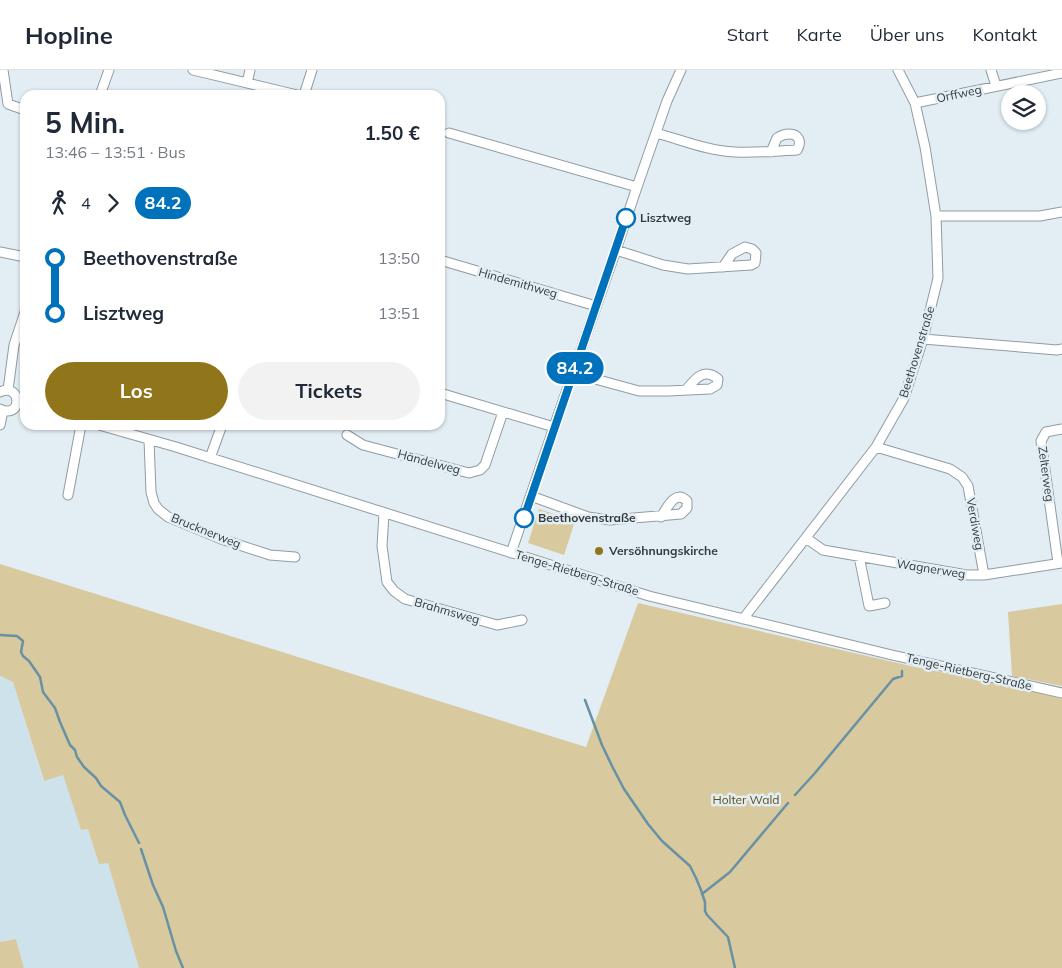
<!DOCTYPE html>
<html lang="de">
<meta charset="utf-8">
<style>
:root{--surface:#fff;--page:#f2f2f3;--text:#1f2937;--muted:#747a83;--line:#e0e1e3;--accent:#90751a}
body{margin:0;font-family:Mulish,sans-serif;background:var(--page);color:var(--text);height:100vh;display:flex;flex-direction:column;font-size:19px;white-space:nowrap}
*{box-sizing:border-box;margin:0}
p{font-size:16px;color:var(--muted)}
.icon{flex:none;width:28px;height:28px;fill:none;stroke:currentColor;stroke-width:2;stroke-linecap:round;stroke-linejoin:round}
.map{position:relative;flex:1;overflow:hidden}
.details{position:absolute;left:20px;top:20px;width:425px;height:340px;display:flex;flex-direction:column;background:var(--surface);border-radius:15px;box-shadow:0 1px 4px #0004}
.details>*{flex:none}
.badge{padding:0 10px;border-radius:16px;font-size:18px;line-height:32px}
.buttons{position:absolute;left:1001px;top:15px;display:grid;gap:10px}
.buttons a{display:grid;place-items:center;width:45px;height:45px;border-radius:50%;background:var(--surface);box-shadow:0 1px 4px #0004;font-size:25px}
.map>.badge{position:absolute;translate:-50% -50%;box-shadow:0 0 0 2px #fff}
.legs{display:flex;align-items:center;gap:8px;height:55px;padding:0 25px;font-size:16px}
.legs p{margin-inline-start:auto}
.overview{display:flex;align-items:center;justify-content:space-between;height:85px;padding:0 25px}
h1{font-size:28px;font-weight:700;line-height:38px}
.cta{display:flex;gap:10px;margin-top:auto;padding:10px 25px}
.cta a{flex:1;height:58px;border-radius:30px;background:var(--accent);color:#fff;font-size:20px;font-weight:700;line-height:58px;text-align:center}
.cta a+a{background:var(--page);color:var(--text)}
ul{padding:0 25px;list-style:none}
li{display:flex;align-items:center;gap:18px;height:55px;font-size:19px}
li i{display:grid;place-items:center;width:8px;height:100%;margin:0 6px;background:currentColor}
li i::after{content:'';width:12px;height:12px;margin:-6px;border:4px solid;border-radius:50%;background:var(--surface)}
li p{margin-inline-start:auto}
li:first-child i{background:linear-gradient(#0000 50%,currentColor 0)}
li:last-child i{background:linear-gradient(currentColor 50%,#0000 0)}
header{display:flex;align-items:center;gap:30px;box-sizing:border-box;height:70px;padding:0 25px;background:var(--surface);border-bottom:1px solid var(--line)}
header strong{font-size:24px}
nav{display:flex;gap:28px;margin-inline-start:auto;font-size:18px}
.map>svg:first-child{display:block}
.built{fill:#cee2eb}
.green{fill:#d8c99f}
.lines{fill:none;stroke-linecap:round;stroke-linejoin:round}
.stream{stroke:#6892a4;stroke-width:2.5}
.minor-casing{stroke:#919ca1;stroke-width:11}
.minor{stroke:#fff;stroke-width:9}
.line-1-casing{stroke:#fff;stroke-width:11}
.line-1{stroke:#0072bc;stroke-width:8}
.stop-1-dot{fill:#fff;stroke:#0072bc;stroke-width:2.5}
.poi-dot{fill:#90751a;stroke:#e2eef4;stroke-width:2}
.labels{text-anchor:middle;stroke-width:5;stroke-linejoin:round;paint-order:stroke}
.street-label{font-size:12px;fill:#353a3c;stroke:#e2eef4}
.stop-label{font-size:12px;font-weight:bold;fill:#353a3c;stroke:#e2eef4;text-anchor:start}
.poi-label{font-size:12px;font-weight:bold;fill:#353a3c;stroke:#e2eef4;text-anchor:start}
.park-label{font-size:12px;fill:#614e12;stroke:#e2eef4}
</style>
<header>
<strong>Hopline</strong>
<nav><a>Start</a><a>Karte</a><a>Über uns</a><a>Kontakt</a></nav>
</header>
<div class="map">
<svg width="1062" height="898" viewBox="0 0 1062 898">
<rect width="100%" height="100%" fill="#e2eef4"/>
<path class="built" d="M0 607 13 611 43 710 63 704 81 760 88 758 99 794 108 792 139 898H24L16 869 0 872Z"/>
<path class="green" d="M539 439 575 451 564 485 528 473Z
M0 494 586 677 638 533 915 597 1062 626V898H139L108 793 99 794 88 759 81 760 63 705 44 711 13 612 0 606Z
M1062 534V616L1012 606 1008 542Z
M16 869 24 898H0V872Z"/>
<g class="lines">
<path class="stream" d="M0 565 17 566 23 571 21 582 23 586 29 591 40 607 43 622 55 638 60 652 70 675 75 680 77 687 84 697 96 708 101 716 120 732 125 745 139 773
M585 630 602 675 612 696 624 719 648 754 662 771 690 796 696 808 701 820 705 832V841L707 845 728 867 735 898
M795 725 815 703 893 609 902 606V601
M141 779 153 815 163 837 176 881 183 898
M702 824 730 802 788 733"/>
<defs>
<path id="minor" d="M3 0 8 34 25 40
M193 0 297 25
M991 0 996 16
M247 13 250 0
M100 25 109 0
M304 25 312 0
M915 33 1062 3
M449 63 637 117
M656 63C682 70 708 81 735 82 755 83 776 81 797 80 802 72 799 64 789 64 785 64 780 66 777 68L771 82
M936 146H1040L1062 142
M616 180 663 195 688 199 751 195 755 193 756 183 752 179 745 177 732 184 723 197
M0 182 25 187
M440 190 596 236
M923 269 1057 280 1062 279
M573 303 639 321H668L710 319 717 315 718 309C704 297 695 309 686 320
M8 320 14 275 25 242
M0 322C22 312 23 350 0 339
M440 323 554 357
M0 355 3 341
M99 355 176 377 649 526 892 585 1062 623
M347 365 363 375 469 403 480 400 485 395 503 342
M149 370 151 422 154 433 158 439 168 447 221 469 270 485 295 487
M876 377 950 399 962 407 968 416 984 505
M210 388 222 355
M68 425 81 355
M531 426 588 447 610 450 681 444 687 438V431C675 419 667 438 661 447
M384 443 382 476 387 512 394 521 405 529 497 555 522 550
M806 468 823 480 967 505H984L1062 493
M511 483 554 357 616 180 637 117 667 31 681 0
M859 486 869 536 885 533
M1058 493 1041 371 1046 362 1062 359
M743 549 876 377 904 328 923 269 938 208 936 146 925 77 915 33 898 0"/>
</defs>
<use href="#minor" class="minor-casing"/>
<use href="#minor" class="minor"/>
</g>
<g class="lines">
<defs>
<path id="line-1" d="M524 448 626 148"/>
</defs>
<use href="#line-1" class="line-1-casing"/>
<use href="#line-1" class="line-1"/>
</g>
<g class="stop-1-dot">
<circle cx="626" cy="148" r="9"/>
<circle cx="524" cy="448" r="9"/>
</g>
<circle class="poi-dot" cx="599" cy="481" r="5"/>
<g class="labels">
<g class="street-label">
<text transform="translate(959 24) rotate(-12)" y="4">Orffweg</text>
<text transform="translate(518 213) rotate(16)" y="4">Hindemithweg</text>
<text transform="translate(917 282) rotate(-73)" y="4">Beethovenstraße</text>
<text transform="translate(429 392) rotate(15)" y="4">Händelweg</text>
<text transform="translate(1046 404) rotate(82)" y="4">Zelterweg</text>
<text transform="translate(975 454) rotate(80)" y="4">Verdiweg</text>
<text transform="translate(206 461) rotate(22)" y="4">Brucknerweg</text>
<text transform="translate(931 499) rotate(9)" y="4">Wagnerweg</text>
<text transform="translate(577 503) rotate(17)" y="4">Tenge-Rietberg-Straße</text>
<text transform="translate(447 541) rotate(16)" y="4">Brahmsweg</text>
<text transform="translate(969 602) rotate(13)" y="4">Tenge-Rietberg-Straße</text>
</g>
<g class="stop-label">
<text x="640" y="152">Lisztweg</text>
<text x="538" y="452">Beethovenstraße</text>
</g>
<g class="poi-label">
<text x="609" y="485">Versöhnungskirche</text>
</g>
<g class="park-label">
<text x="746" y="734">Holter Wald</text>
</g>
</g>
</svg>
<div class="buttons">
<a><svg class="icon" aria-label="layers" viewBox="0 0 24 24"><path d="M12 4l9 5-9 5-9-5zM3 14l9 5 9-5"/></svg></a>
</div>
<b class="badge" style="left:575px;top:298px;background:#0072bc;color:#fff">84.2</b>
<section class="details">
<div class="overview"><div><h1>5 Min.</h1><p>13:46 – 13:51 · Bus</p></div><b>1.50 €</b></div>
<div class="legs"><svg class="icon" aria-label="walk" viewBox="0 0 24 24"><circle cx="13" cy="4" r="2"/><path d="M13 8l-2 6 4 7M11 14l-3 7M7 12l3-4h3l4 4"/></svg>4<svg class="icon" aria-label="forward" viewBox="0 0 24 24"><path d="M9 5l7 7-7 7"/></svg><b class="badge" style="background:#0072bc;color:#fff">84.2</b></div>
<ul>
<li><i style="color:#0072bc"></i><b>Beethovenstraße</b><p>13:50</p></li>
<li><i style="color:#0072bc"></i><b>Lisztweg</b><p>13:51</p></li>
</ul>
<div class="cta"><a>Los</a><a>Tickets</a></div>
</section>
</div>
